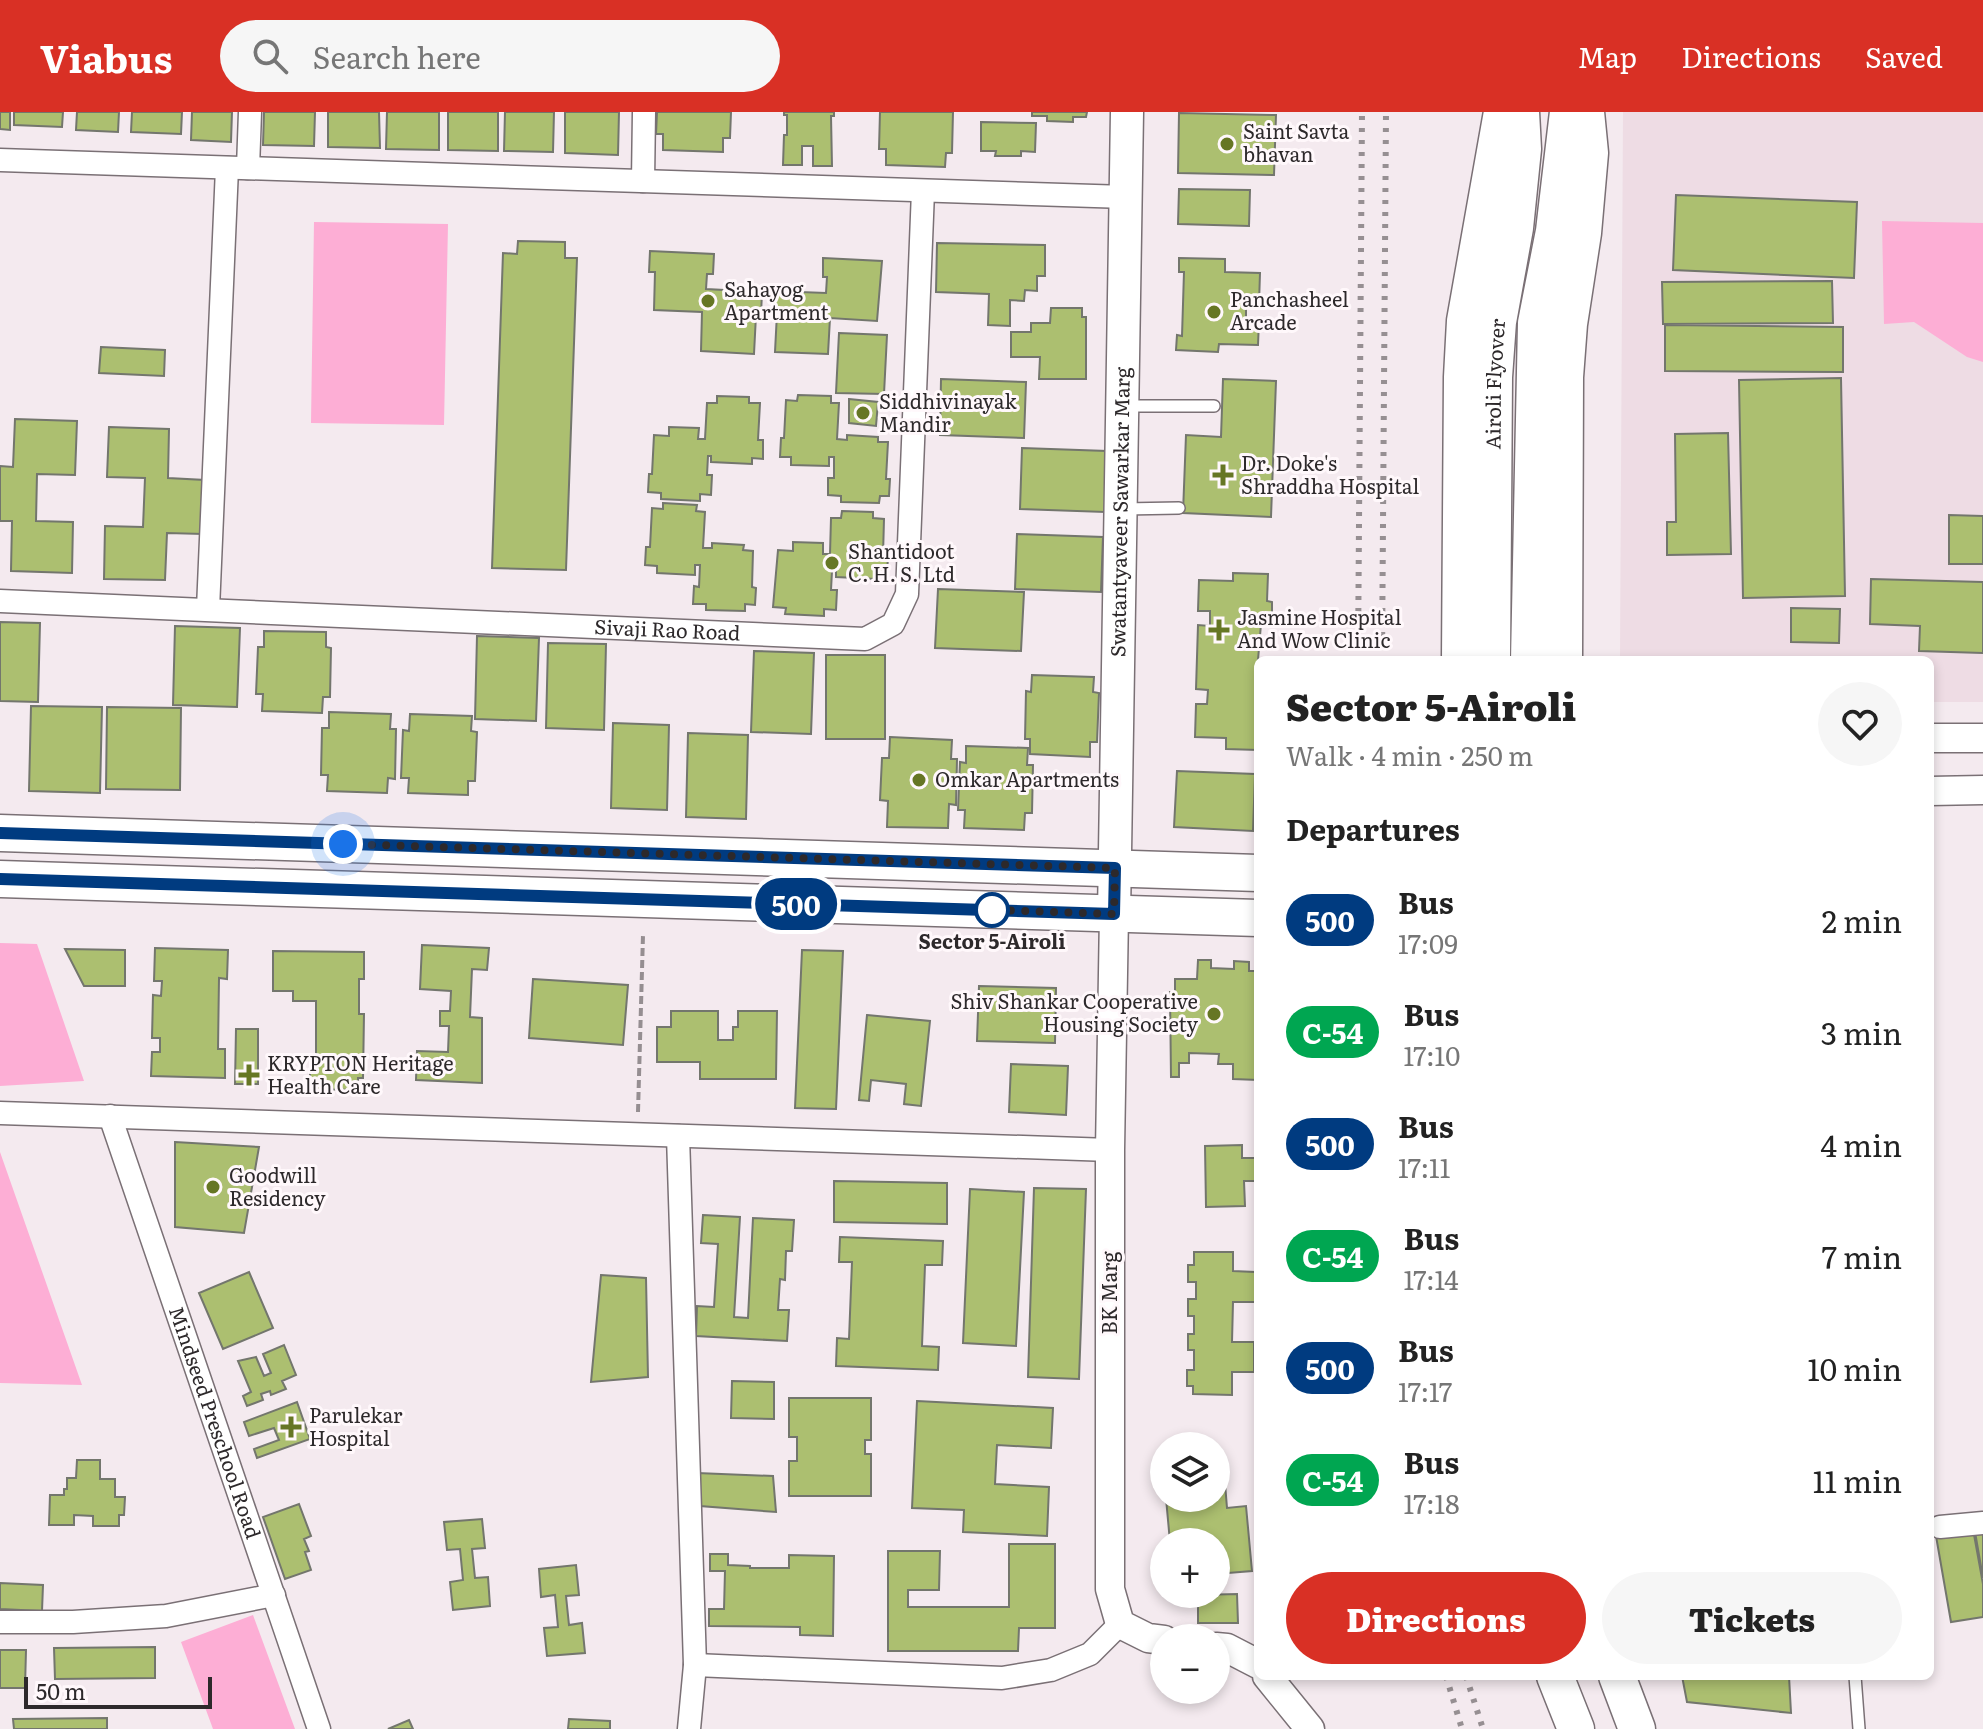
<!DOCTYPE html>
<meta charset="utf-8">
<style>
:root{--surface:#fff;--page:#f6f6f6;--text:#222;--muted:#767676;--accent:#d93025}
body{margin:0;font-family:Literata,serif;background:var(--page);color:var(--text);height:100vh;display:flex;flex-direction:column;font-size:30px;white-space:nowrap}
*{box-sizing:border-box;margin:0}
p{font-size:26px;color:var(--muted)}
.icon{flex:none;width:44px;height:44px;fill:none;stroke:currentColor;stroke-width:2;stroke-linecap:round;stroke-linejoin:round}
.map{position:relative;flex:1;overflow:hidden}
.details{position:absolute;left:1254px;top:544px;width:680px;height:1024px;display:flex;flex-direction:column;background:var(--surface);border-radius:12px;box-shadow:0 4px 12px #0003}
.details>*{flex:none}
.badge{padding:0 16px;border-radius:26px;font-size:28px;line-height:52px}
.fabs{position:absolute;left:1150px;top:1320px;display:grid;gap:16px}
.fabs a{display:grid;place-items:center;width:80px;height:80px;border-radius:50%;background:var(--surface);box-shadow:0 4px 12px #0003;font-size:40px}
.scale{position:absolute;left:24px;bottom:20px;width:188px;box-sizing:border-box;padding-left:8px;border:4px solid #2d292b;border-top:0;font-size:22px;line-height:28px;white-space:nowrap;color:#2d292b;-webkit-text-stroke:6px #fff8fb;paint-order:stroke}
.you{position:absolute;width:40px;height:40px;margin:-20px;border:6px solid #fff;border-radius:50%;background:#1a73e8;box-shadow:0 0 0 12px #1a73e833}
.map>.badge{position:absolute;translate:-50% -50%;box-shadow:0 0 0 4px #fff}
h2{padding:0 32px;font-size:30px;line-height:72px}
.round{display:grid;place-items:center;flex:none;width:84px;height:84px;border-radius:42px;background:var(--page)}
.headline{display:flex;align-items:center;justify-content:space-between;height:136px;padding:0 32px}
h1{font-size:38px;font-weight:800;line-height:60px}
.button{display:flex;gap:16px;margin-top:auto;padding:16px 32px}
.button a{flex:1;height:92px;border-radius:48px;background:var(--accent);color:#fff;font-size:32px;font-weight:800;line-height:92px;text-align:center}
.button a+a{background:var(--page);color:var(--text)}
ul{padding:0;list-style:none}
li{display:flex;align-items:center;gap:24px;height:112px;padding:0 32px}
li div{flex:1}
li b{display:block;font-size:30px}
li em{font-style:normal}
li .badge{min-width:88px;font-weight:700;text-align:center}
header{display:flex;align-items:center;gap:48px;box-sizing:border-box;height:112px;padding:0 40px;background:var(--accent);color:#fff}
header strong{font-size:38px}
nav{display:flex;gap:44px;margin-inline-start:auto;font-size:28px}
.search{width:560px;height:72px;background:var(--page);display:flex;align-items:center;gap:20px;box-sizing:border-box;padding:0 28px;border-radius:44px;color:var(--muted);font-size:30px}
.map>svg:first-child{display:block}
.built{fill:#eedce4}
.green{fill:#fdaed5}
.building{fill:#acbf70;stroke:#73766d;stroke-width:2}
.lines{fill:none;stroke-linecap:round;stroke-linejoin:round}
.service-casing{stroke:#7a7075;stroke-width:14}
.minor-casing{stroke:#7a7075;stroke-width:25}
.tertiary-casing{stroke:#7a7075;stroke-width:31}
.secondary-casing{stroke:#7a7075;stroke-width:35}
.primary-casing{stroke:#7a7075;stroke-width:39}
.path{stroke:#958e91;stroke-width:4;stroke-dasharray:8 4;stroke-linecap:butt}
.service{stroke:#fff;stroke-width:11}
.minor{stroke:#fff;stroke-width:22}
.tertiary{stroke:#fff;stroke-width:28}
.secondary{stroke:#fff;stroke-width:32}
.primary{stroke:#fff;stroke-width:36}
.rail{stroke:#968f92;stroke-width:6;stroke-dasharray:4 8;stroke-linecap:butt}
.line-casing{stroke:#fff;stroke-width:18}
.line{stroke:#003b80;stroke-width:12}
.walk{stroke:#2d292b;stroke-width:8;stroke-dasharray:0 14.4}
.poi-dot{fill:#667624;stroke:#fff8fb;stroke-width:3}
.stop-dot{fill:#fff;stroke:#003b80;stroke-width:4}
.labels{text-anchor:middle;stroke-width:6;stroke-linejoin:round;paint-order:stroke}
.poi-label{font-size:20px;fill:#2d292b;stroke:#fff8fb;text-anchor:start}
.street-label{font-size:20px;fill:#2d292b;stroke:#fff8fb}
.stop-label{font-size:20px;font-weight:bold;fill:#2d292b;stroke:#fff8fb}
</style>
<header>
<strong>Viabus</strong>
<div class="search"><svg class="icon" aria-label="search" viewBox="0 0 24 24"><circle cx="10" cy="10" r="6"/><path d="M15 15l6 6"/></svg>Search here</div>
<nav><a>Map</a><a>Directions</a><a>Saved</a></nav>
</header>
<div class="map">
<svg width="1983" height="1617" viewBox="0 0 1983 1617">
<rect width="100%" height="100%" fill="#f4eaef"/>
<path class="built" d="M1623 0H1983V590H1930V548H1620Z"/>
<path class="green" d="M1882 109 1983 111V250L1967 245 1914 210 1884 212Z
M314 110 448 112 444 313 311 311Z
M0 831 37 832 84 969 0 974Z
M0 1040 82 1273 0 1271Z
M253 1503 295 1617H213L181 1530Z"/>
<path class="building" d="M0 0H10V18L0 17Z
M14 0H63L62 15 14 13Z
M77 0H119L118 20 76 18Z
M132 0H182L181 22 131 20Z
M192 0H232L231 30 191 28Z
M264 0H315L314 34 263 33Z
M328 0H379L380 36 328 35Z
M387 0H439V38L386 37Z
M448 0H498V39L448 38Z
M505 0H554L553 40 504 39Z
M565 0H619L618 43 565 41Z
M657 0H731L730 26H723V40L663 38V22H656Z
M784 0H834V4H831L832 54H813V34H802V53H783L784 23H787V3H784Z
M880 0H953L952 41H946L945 55 886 53V37H879Z
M1032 0H1087L1086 5H1073V10L1047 9V4H1032Z
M1179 1 1276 3 1274 63 1178 61Z
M981 10 1036 11 1035 40 1021 39V44H995L996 39H981Z
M1179 77 1250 78 1249 114 1178 112Z
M1676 83 1857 90 1854 166 1673 158Z
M518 129 565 130V146H577L566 458 492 456 503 141 517 142Z
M937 131 1045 133V164H1037V179L1025 178 1024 189 1010 188V214L988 213 989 182 936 180Z
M650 139 714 142 713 162H707L706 177 762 180 761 203H756L754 242 701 239 702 200 654 198 655 160H649Z
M823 146 882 149 877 209 830 206 828 242 775 240 777 201 773 200 774 179 826 181 827 165H823Z
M1179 146 1225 147V160L1260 161 1259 192 1246 191V209H1259L1258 233 1219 232 1218 240 1176 238 1177 223 1182 224 1184 160H1179Z
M1832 169 1833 211 1663 212 1662 170Z
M1051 196H1082V205H1086V267H1039L1040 245H1011V220H1031V211H1050Z
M1665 213 1843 215V260L1665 259Z
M839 221 887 223 884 282 836 281Z
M101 235 165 238 164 264 99 261Z
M1841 266 1845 484 1743 486 1739 268Z
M941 267 1026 270 1024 326 940 323Z
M1223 267 1276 269 1271 405 1183 401 1186 323 1221 325Z
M798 283 831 284V291H839L837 327 847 328V323L878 325V330H888L886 367H890L889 384H880L879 391 841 390V384L828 383V366H834V345H829V354L791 353V345H780L781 326H784L786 288 797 289Z
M717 284 749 285V291H760L758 328H763V347L752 346V352L711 350V344H708L707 363H712L711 383 700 382V389L661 387V381L648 380 649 362H652L654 323 669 324V315L699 316 698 327H705L707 291H717Z
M849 287 878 290 876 314 849 311Z
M15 307 77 309 75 363 37 362 36 409 73 410 72 461 11 459 12 409H0V354L13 355Z
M109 315 169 317 168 366 205 368 203 422 167 421 165 468 104 467 105 414 143 415 145 366 107 365Z
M1728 321 1731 442 1667 443V410H1676L1675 322Z
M1022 336 1107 339 1105 400 1020 397Z
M663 391 697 393 696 399 705 400 703 436H712V431L744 433 743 438 753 439 752 475 756 476 755 493 745 492V499L706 498V492H693L694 474 699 475 700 453H695V463L657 461V454L645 453 646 435H650L652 396 663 397Z
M842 399 873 400V406L884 407 883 444H888L887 462 876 461V467L836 465V459H832L831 478H837L836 498 824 497V504L785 502 786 496 773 495 778 438 793 439V430L823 431V442H830L831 406H841Z
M1949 403 1983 404V452H1949Z
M1017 422 1103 425 1101 480 1015 477Z
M1233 461 1268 462 1267 489 1272 490V512H1261L1258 548V638L1226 637V626L1195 625 1196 592H1207L1208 578 1196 577 1198 513 1210 514V499H1198L1199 468 1233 469Z
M1871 467 1983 470V541L1919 539 1920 514 1870 512Z
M938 477 1024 480 1021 539 935 536Z
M1791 496 1840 497 1839 531 1791 530Z
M0 510 40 511 38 590 0 589Z
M175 514 240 516 237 595 173 593Z
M264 519 326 520V535L331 536 330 585H323L322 601 262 599 263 582H256L258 535H264Z
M477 524 539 526 536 609 475 607Z
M548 531 606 532 604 618 546 616Z
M754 539 814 541 811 622 751 620Z
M826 543H885V627H826Z
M1032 563 1094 565 1093 580 1099 581 1097 630H1090V645L1030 642V627H1025L1026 579 1031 580Z
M31 594 102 595 100 681 29 679Z
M107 595 181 596 180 678 106 677Z
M329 600 391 602 390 617H396L395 667 388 666 387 681 327 679 328 663H321L322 616H329Z
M410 602 472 604 471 619 477 620 475 669H468V683L408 681 409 666H401L403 618 409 619Z
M613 611 669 613 667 698 611 696Z
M688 621 748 623 746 707 686 705Z
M890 625 952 628 951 647H957L956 693 949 692 948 716 887 715 888 689 880 688 882 646H889Z
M966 634 1028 636 1027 653H1033L1032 701H1025L1024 718 964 716 965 698H958L960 650 966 651Z
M1177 659 1255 662 1253 719 1174 715Z
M422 833 489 836 487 858 472 857 470 905 482 906V971L416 968 417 939 448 940 449 914H440V899H450L451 879 420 877Z
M155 836 228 838 227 867 219 866 218 937H225V966L151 964 152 940H160V926H152L153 883 161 884 162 869H154Z
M65 837 125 838V874H84Z
M802 838 843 839 836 997 795 996Z
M273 839 364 840V867H359V902H364L363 966H358V978L310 977V956H316V889H293V879H273Z
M1198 848H1211V856L1234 857V849L1249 850V859H1258V968L1233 967V952H1218L1219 942 1189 941V951H1179V965H1171L1170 880H1175V867H1197Z
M533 867 628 873 623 933 529 926Z
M979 874 1056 876 1055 931 977 929Z
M671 899H718V928H733V915H738V899H777L776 967H700V950H657V915H671Z
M867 903 930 909 921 994 904 992 906 972 871 968 869 989 859 988Z
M236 917H258V972H235Z
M1011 952 1068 954 1066 1003 1009 1000Z
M175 1030 259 1035 244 1121 175 1115Z
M1242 1033V1046H1258V1069H1244L1245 1094 1206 1095 1205 1034Z
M834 1069 947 1071V1112L834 1110Z
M1034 1076 1086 1077 1079 1267 1028 1265Z
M970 1077 1024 1080 1016 1234 963 1231Z
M703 1103 740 1105 734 1205 748 1206 753 1106 794 1108 792 1139H786L785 1168 780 1167 778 1198H789L787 1229 696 1224 697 1194 714 1195 718 1132 701 1131Z
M840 1125 943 1129 942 1153H925L922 1234 939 1235 938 1258 836 1254 837 1226 849 1227 852 1150H839Z
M1194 1140H1233V1159L1255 1160V1190H1233L1232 1230H1254V1260H1232V1283L1193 1282V1274H1187V1258H1194V1238H1188V1222H1194V1204H1188V1187H1196V1170H1188V1153H1194Z
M249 1160 273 1216 223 1237 199 1181Z
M601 1163 646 1166 648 1265 591 1270Z
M284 1233 296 1263 282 1269 286 1277 271 1283 270 1279 261 1282 263 1288 247 1294 243 1284 251 1280 238 1249 256 1245 264 1264 271 1261 263 1242Z
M732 1269 774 1270V1307L731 1306Z
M789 1286H871V1328H865V1342H871V1384H789V1349H797V1325H789Z
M917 1289 1053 1296 1051 1336 997 1333 995 1372 1049 1375 1047 1424 963 1420 964 1398 912 1396Z
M297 1290 310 1327 257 1346 254 1337 279 1328 274 1316 249 1324 244 1310Z
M77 1348H100V1367H115V1385H125L124 1403H119V1414H93V1404L74 1403V1413H49L50 1383H64V1377H67V1366H76Z
M1224 1359 1227 1396 1246 1394 1252 1459 1216 1462V1430H1170L1166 1386H1216V1360Z
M697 1361 773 1364 776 1400 700 1394Z
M299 1392 311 1424 304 1427 309 1439 305 1440 311 1458 285 1467 263 1405Z
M482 1407 485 1436 472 1437 475 1466 488 1465 490 1494 453 1498 450 1470 463 1468 460 1437 447 1438 444 1410Z
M1973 1417 1983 1472V1505L1951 1510 1936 1424Z
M1983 1418V1466L1975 1420Z
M1009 1432H1055V1516H1019L1018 1539H888V1439H940L939 1478H908V1495H1009Z
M710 1442H728V1453L750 1454V1456H789V1443L834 1444 833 1524 800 1523V1515L709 1514V1497H724L725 1459H710Z
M576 1453 579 1483 566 1484 569 1513 582 1511 585 1541 547 1544 544 1516 558 1515 555 1483 541 1485 539 1457Z
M0 1471 43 1473 42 1499 0 1497Z
M1237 1482 1238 1511H1198V1483Z
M155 1535V1566L55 1567 54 1536Z
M0 1538H26L25 1576H0Z
M1682 1564H1789L1791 1601 1687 1590Z
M107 1606V1617H14L13 1607Z
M569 1607 610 1609V1617H568Z
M409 1608 413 1617H388Z"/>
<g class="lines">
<defs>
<path id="service" d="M1123 294H1214
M1123 397 1179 396
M1855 1564 1859 1617"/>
<g id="minor">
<path d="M0 48 1126 85"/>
<path d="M248 56 250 0"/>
<path d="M643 69 644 0"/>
<path id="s1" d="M0 489 865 527 893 512 907 482 923 79"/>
<path d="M208 497 227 56"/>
<path d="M0 1001 1110 1038"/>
<path id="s2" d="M110 1004 319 1617"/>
<path d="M678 1024 695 1553 689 1617"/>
<path d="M1940 1415 1983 1411"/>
<path d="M0 1510H73L166 1504 274 1483"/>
<path d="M695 1553 1002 1566 1051 1558 1090 1542 1120 1512"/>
</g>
<path id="tertiary" d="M1930 626H1983
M1930 679 1983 678
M1114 802 1110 1038V1477L1120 1512 1148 1526 1164 1528
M1216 1535 1227 1536 1258 1552
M1267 1564 1310 1617"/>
<g id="secondary">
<path id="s3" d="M1114 802 1127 0"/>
</g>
<g id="primary">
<path d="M1460 548 1462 265 1465 209 1502 0"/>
<path id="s4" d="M1492 548 1494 265 1498 210 1515 116 1523 37 1521 0"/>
<path d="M1529 548 1536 211 1554 119 1568 0"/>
<path d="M1564 548 1565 265 1569 212 1583 121 1590 41 1586 0"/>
<path d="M0 721 1258 761"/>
<path d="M0 767 1258 806"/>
<path d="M1555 1564 1576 1617"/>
<path d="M1617 1564 1637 1617"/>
</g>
</defs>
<use href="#service" class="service-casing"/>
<use href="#minor" class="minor-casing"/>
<use href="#tertiary" class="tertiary-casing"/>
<use href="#secondary" class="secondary-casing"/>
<use href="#primary" class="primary-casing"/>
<path class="path" d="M638 1000 643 823"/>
<use href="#service" class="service"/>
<use href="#minor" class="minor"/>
<use href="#tertiary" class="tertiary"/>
<use href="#secondary" class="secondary"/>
<use href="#primary" class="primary"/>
<path class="rail" d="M1358 548 1362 0
M1382 548 1386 0
M1446 1564 1462 1617
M1466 1564 1483 1617"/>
</g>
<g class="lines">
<defs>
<path id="line" d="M0 721 1115 756 1114 802 0 767"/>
</defs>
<use href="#line" class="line-casing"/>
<use href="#line" class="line"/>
<path class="walk" d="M343 732 1115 756 1114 802 992 798"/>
</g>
<g class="poi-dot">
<circle cx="1227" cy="32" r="8"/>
<circle cx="708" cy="189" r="8"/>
<circle cx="1214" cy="200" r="8"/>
<circle cx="863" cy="301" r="8"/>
<path d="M1219 351h8v8h8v8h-8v8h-8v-8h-8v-8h8z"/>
<circle cx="832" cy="451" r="8"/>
<path d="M1215 506h8v8h8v8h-8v8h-8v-8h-8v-8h8z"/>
<circle cx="919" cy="668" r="8"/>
<circle cx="1214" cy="902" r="8"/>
<path d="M245 951h8v8h8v8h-8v8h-8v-8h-8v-8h8z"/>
<circle cx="213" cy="1075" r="8"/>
<path d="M287 1303h8v8h8v8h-8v8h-8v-8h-8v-8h8z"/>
</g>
<circle class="stop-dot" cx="992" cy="798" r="16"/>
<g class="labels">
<g class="poi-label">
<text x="1243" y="27">Saint Savta<tspan x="1243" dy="23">bhavan</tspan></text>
<text x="724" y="185">Sahayog<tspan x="724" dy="23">Apartment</tspan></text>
<text x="1230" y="195">Panchasheel<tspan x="1230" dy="23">Arcade</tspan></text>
<text x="879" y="297">Siddhivinayak<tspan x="879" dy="23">Mandir</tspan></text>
<text x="1241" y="359">Dr. Doke's<tspan x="1241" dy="23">Shraddha Hospital</tspan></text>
<text x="848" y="447">Shantidoot<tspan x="848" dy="23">C. H. S. Ltd</tspan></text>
<text x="1237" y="513">Jasmine Hospital<tspan x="1237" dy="23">And Wow Clinic</tspan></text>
<text x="935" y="675">Omkar Apartments</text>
<text x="1198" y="897" text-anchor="end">Shiv Shankar Cooperative<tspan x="1198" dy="23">Housing Society</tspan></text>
<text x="267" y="959">KRYPTON Heritage<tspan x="267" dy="23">Health Care</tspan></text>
<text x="229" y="1071">Goodwill<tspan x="229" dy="23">Residency</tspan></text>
<text x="309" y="1311">Parulekar<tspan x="309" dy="23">Hospital</tspan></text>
</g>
<g class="street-label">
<text dy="7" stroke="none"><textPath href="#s4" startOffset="276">Airoli Flyover</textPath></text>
<text dy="7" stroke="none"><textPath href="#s3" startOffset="402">Swatantyaveer Sawarkar Marg</textPath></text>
<text dy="7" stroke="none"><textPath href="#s1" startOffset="668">Sivaji Rao Road</textPath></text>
<text transform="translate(1110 1181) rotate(-90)" y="7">BK Marg</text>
<text dy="7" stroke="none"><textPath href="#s2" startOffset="324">Mindseed Preschool Road</textPath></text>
</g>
<g class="stop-label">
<text x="992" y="837">Sector 5-Airoli</text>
</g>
</g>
</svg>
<div class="fabs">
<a><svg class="icon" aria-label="layers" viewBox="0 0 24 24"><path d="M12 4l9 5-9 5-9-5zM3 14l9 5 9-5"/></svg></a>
<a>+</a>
<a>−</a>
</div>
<div class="scale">50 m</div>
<div class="you" style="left:343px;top:732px"></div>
<b class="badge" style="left:796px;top:792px;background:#003b80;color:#fff">500</b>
<section class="details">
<div class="headline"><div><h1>Sector 5-Airoli</h1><p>Walk · 4 min · 250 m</p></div><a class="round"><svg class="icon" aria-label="heart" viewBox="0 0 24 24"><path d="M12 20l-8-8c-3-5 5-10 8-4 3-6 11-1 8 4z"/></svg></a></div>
<h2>Departures</h2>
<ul>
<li><span class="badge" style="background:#003b80;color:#fff">500</span><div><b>Bus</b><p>17:09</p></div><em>2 min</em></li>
<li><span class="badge" style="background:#00a651;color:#fff">C-54</span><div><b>Bus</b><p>17:10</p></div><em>3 min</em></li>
<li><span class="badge" style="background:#003b80;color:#fff">500</span><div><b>Bus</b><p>17:11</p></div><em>4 min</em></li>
<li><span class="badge" style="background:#00a651;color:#fff">C-54</span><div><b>Bus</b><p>17:14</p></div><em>7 min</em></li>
<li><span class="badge" style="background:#003b80;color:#fff">500</span><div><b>Bus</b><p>17:17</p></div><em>10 min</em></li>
<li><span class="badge" style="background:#00a651;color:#fff">C-54</span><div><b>Bus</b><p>17:18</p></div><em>11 min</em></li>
</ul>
<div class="button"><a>Directions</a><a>Tickets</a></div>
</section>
</div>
